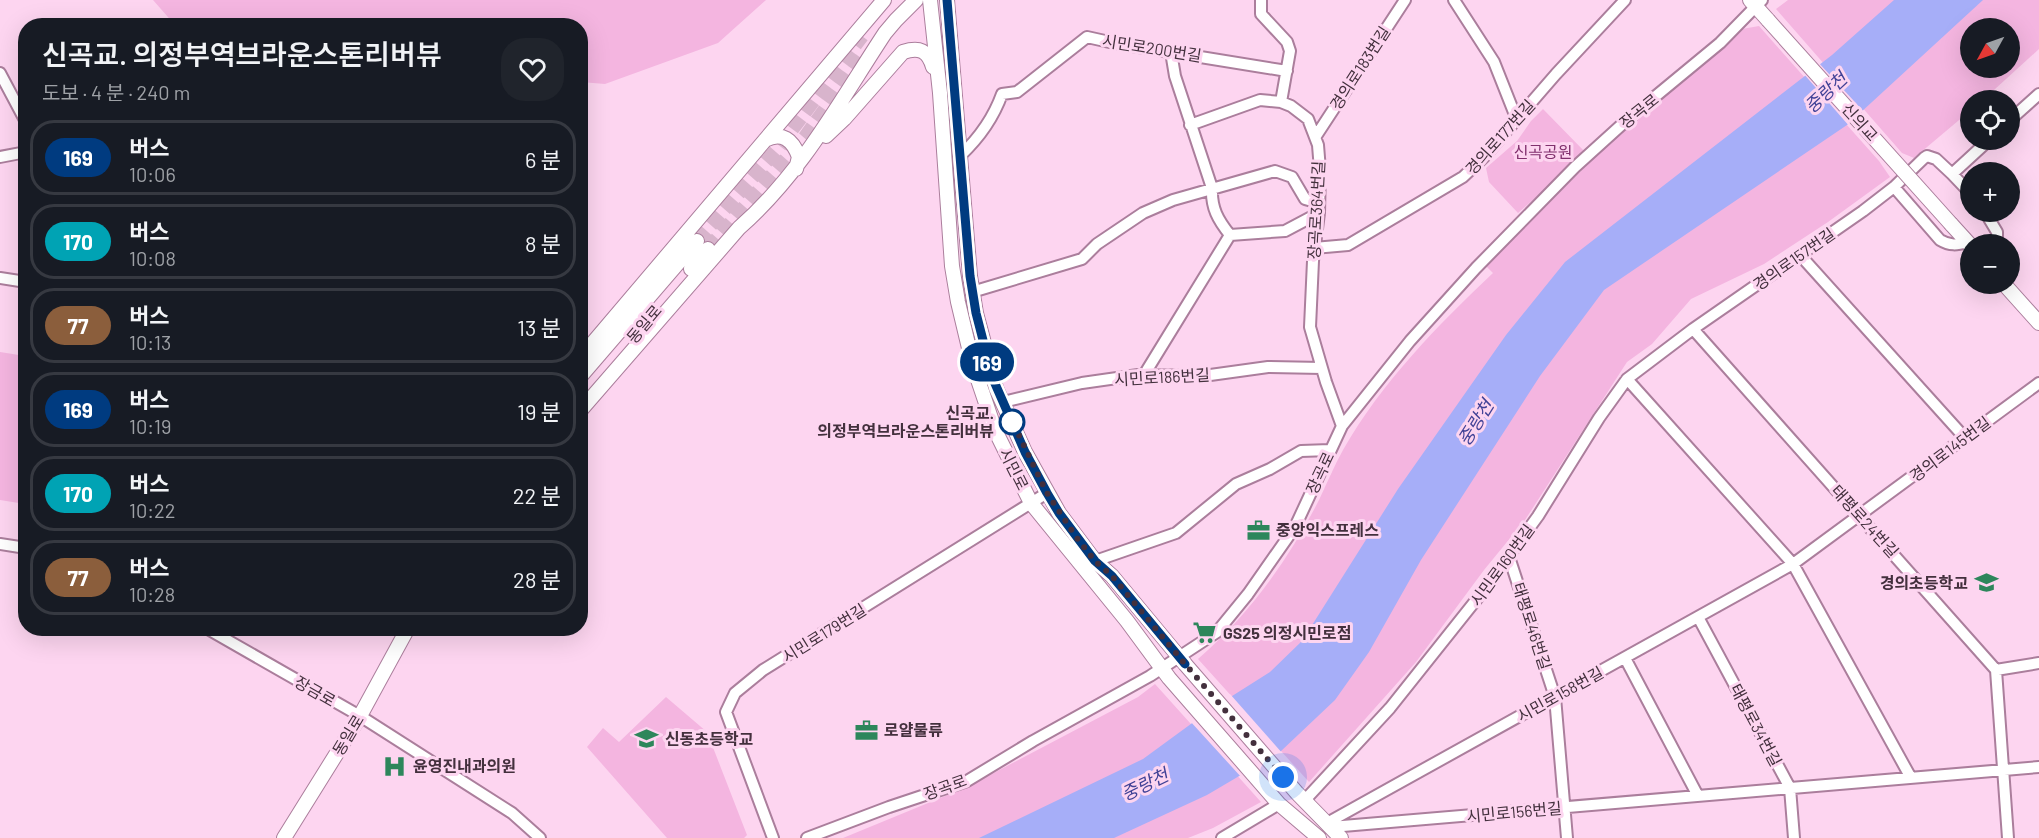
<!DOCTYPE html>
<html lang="ko">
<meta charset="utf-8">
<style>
:root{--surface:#171b24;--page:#20242c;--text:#f1f3f6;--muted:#9ea1a6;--line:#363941}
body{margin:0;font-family:Barlow,"Noto Sans KR",sans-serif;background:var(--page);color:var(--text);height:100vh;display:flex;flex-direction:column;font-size:22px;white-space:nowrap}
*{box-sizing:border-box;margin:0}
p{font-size:20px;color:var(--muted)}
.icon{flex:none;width:33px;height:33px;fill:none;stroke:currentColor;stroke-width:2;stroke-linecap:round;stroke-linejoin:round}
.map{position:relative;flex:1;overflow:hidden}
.sheet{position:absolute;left:18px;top:18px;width:570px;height:618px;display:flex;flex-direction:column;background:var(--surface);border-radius:24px;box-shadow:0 6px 24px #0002}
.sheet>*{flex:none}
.badge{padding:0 12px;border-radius:20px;font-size:21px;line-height:39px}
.needle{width:39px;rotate:230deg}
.fabs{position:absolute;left:1960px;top:18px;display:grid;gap:12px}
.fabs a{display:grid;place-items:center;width:60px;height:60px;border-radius:50%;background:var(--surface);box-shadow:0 6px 24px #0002;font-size:30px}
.you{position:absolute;width:30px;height:30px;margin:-15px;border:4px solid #fff;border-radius:50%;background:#1a73e8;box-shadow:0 0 0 9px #1a73e833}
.map>.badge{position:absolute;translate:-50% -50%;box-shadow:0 0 0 3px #fff}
.round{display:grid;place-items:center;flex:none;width:63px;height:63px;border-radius:24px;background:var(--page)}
.headline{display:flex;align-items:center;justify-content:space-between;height:102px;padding:0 24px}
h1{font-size:28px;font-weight:600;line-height:45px}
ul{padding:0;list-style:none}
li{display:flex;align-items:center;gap:18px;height:75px;margin:0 12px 9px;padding:0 12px;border:3px solid var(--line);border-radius:24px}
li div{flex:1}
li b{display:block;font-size:22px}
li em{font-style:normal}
li .badge{min-width:66px;font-weight:700;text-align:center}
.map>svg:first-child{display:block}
.green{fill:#f4b5e0;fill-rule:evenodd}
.water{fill:#a6aef8}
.pier{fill:#fdd5f0}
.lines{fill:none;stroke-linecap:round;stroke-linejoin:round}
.tertiary-tunnel{stroke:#d8b4cc;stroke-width:14;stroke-dasharray:14 7;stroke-linecap:butt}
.minor-casing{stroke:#ab7e9c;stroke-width:14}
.tertiary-casing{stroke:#ab7e9c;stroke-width:16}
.minor{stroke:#fff;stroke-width:10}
.tertiary{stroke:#fff;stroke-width:14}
.tertiary-bridge-casing{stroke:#ab7e9c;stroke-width:16;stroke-linecap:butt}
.tertiary-bridge{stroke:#fff;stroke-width:14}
.line-casing{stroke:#fff;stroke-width:14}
.line{stroke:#003b80;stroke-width:9}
.walk{stroke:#43303d;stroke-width:6;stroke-dasharray:0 10.8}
.stop-dot{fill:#fff;stroke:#003b80;stroke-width:3}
.labels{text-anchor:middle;stroke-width:6;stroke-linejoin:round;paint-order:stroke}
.street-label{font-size:16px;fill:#43303d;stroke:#fdd5f0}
.park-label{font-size:16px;fill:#812f6d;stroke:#fdd5f0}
.stop-label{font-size:16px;font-weight:bold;fill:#43303d;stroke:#fdd5f0;text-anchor:end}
.poi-label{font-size:16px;font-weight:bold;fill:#43303d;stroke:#fdd5f0;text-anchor:start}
.water-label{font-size:18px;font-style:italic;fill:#414296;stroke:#fdd5f0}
</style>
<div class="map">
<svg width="2039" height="838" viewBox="0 0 2039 838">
<rect width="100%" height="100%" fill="#fdd5f0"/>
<path class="green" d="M153 0H766L718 43 605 84 581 82 580 26 175 25Z
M1788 0H2039V49L1983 100H1971V110L1914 158 1902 153 1776 9ZM1971 28H2010V68H1971Z
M1759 26 1879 161 1890 177 1828 222 1764 264 1691 299 1652 344 1627 362 1525 520 1484 570 1416 662 1309 782 1198 659C1249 615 1289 559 1319 500 1327 483 1334 466 1343 450 1382 382 1437 326 1493 273L1486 266 1613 139 1742 29Z
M1543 109 1586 153 1518 213 1489 182 1486 168 1517 141 1531 121Z
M0 352 25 356V504L0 500Z
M1155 684 1261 802 1213 828 1188 838H843L967 787 1138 697Z
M666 697 707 732 747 835 744 838H667L587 747 603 728 619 742Z"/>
<path class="water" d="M1894 0H1983L1847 125 1604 290 1540 376 1421 560 1369 652 1335 700 1280 752 1207 795 1114 838H979L1143 759 1210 710 1270 672 1302 641 1398 489 1506 335 1565 262 1832 55Z"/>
<path class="pier" d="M1818 62 1865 113 1850 127 1803 73Z
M1230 694 1283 754 1242 778 1190 721Z"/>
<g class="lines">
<path class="tertiary-tunnel" d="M697 241 779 147 862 36
M708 249 805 137 864 55"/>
<defs>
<path id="minor" d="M1261 0V14L1287 42 1290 51 1281 102
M1454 0 1494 62 1517 120
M1171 52 1175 76 1212 188C1211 208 1218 220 1230 235
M0 73 26 122
M2010 120 2039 94
M1190 125 1260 100 1281 102 1291 106 1308 119 1318 145 1320 170 1319 213 1313 261 1310 327 1326 382 1342 426
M1316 136 1405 0
M961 155C980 137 993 119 1002 94L1017 92 1087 37 1114 43 1287 71
M0 157 26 152
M1894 187 1940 240C1950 246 1957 245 1967 242
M1971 194 1952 174 1989 140
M1985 212 1997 232V244
M1314 248 1348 245 1463 177 1484 157 1556 74 1625 0
M1800 255 1965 438
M0 278 26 282
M972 292 1082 259 1097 244 1143 213 1173 200 1275 171 1292 177 1305 199 1319 203
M1693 329 1996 670 2008 838
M1144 375 1230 235 1285 231 1319 213
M1627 379 1793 564 1911 778
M1003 402 1082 383 1138 375 1203 376 1268 367 1322 368
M0 544 26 548
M1509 557 1555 697 1567 838
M1095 561 1176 533 1236 484 1270 469 1301 451 1330 450
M1698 617 1790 788 1794 838
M206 628 360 716 512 813 540 838
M1625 658 1698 796
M1996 670 2039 663
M1305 800 1390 708 1488 585 1538 516 1599 418 1627 379 1693 329 1863 211 1894 187 1924 158 1927 156 1936 159 1952 174
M1327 823 1793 564 2039 383
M1331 827 2039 767
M773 838 726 712 735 693 763 670 1047 493
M807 838 889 807 967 781 1033 741 1150 676 1217 632 1248 594 1295 527 1342 426 1410 341 1476 268 1575 167 1628 119 1720 43 1762 0
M1222 838 1279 804"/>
<path id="tertiary" d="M930 0 940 93 952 266 958 302 973 365 995 430 1031 503 1127 621 1169 678 1279 804 1319 838
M947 0 970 276 976 313 996 388 1025 452 1059 513 1095 561 1112 576 1185 664 1297 793 1341 838
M1750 0 1768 20
M826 136 844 119 903 52C919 47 928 50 933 67
M765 140C782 131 793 140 799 157L796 169
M1951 224 1971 246
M691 269 708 249
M2004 284 2039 323
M580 358 884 0
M580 377 697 241
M580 411 739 228C802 173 840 101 885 33L896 20 916 0
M284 838 360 716 408 628"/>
</defs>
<use href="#minor" class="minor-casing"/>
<use href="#tertiary" class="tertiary-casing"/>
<use href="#minor" class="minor"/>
<use href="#tertiary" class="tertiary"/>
<defs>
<path id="tertiary-bridge" d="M1768 20 1951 224"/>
</defs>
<use href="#tertiary-bridge" class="tertiary-bridge-casing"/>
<use href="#tertiary-bridge" class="tertiary-bridge"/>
</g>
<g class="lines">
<defs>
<path id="line" d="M947 0 970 276 976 313 993 379 1025 452 1047 493 1059 513 1095 561 1112 576 1185 664"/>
</defs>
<use href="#line" class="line-casing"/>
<use href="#line" class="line"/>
<path class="walk" d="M1012 422 1011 419 1047 493 1076 537 1095 561 1112 576 1185 664 1283 777"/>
</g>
<defs>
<symbol id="office-bare" viewBox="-9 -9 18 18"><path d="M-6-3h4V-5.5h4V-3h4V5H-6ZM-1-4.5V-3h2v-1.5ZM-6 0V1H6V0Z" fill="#2d865b" stroke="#fdd5f0" stroke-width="2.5" paint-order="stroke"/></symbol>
<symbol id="school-bare" viewBox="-9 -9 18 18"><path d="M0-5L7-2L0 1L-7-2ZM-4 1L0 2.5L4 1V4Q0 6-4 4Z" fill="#2d865b" stroke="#fdd5f0" stroke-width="2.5" paint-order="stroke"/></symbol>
<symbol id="supermarket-bare" viewBox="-9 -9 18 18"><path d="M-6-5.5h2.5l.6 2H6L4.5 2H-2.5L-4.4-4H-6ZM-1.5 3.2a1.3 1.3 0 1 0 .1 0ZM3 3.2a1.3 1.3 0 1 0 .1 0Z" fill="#2d865b" stroke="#fdd5f0" stroke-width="2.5" paint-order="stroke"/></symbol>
<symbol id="hospital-bare" viewBox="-9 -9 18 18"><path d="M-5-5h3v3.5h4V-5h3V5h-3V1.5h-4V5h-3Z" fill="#2d865b" stroke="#fdd5f0" stroke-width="2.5" paint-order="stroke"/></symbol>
</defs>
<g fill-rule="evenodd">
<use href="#office-bare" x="1242" y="514" width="33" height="33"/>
<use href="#school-bare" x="1970" y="566" width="33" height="33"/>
<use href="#supermarket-bare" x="1188" y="616" width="33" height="33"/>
<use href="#office-bare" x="850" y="714" width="33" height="33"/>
<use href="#school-bare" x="630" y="722" width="33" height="33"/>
<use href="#hospital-bare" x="378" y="750" width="33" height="33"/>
</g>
<circle class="stop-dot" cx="1012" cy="422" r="12"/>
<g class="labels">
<g class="street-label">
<text transform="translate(1152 48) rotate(9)" y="6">시민로200번길</text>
<text transform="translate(1360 68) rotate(-57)" y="6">경의로183번길</text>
<text transform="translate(1639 111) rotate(-39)" y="6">장곡로</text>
<text transform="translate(1860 122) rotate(48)" y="6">신의교</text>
<text transform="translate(1500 137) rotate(-48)" y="6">경의로177번길</text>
<text transform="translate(1316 210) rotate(-87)" y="6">장곡로364번길</text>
<text transform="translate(1794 259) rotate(-35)" y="6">경의로157번길</text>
<text transform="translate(644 324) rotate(-50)" y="6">동일로</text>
<text transform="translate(1162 377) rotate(-3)" y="6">시민로186번길</text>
<text transform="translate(1950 449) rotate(-37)" y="6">경의로145번길</text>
<text transform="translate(1014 469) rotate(63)" y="6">시민로</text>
<text transform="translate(1320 473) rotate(-65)" y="6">장곡로</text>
<text transform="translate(1865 521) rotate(48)" y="6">태평로24번길</text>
<text transform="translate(1502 565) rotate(-54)" y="6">시민로160번길</text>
<text transform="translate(1532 626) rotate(72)" y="6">태평로46번길</text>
<text transform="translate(824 633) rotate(-32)" y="6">시민로179번길</text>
<text transform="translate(315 691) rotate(30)" y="6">장금로</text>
<text transform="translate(1560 694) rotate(-29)" y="6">시민로158번길</text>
<text transform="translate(1756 725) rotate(62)" y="6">태평로34번길</text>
<text transform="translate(348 735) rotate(-59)" y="6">동일로</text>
<text transform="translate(945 787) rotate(-20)" y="6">장곡로</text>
<text transform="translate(1514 812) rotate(-5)" y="6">시민로156번길</text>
</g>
<g class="park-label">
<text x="1543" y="158">신곡공원</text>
</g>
<g class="stop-label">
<text x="994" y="419">신곡교.<tspan x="994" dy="18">의정부역브라운스톤리버뷰</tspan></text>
</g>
<g class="poi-label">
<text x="1276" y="536">중앙익스프레스</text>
<text x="1968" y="589" text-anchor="end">경의초등학교</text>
<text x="1223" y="639">GS25 의정시민로점</text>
<text x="884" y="736">로얄물류</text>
<text x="665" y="745">신동초등학교</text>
<text x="413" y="772">윤영진내과의원</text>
</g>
<g class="water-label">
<text transform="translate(1826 93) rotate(-43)" y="6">중랑천</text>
<text transform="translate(1476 423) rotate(-58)" y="6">중랑천</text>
<text transform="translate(1145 785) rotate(-26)" y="6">중랑천</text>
</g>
</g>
</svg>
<div class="fabs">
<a><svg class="needle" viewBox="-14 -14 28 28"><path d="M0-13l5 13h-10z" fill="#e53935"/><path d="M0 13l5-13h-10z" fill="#9ea1a6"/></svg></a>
<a><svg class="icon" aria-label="locate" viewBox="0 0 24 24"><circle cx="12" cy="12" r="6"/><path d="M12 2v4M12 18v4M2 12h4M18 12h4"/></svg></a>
<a>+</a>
<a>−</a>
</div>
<div class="you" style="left:1283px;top:777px"></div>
<b class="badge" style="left:987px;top:362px;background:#003b80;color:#fff">169</b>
<section class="sheet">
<div class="headline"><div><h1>신곡교. 의정부역브라운스톤리버뷰</h1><p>도보 · 4 분 · 240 m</p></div><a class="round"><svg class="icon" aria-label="heart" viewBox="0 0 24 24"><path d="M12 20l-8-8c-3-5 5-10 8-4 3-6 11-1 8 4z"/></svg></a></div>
<ul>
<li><span class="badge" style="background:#003b80;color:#fff">169</span><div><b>버스</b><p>10:06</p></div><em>6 분</em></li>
<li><span class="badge" style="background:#00a3b4;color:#fff">170</span><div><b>버스</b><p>10:08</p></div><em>8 분</em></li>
<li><span class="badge" style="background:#8b5e3c;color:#fff">77</span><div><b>버스</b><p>10:13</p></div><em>13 분</em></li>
<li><span class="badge" style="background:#003b80;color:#fff">169</span><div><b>버스</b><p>10:19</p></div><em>19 분</em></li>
<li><span class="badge" style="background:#00a3b4;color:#fff">170</span><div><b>버스</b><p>10:22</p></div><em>22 분</em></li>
<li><span class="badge" style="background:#8b5e3c;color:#fff">77</span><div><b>버스</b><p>10:28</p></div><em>28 분</em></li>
</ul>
</section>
</div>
